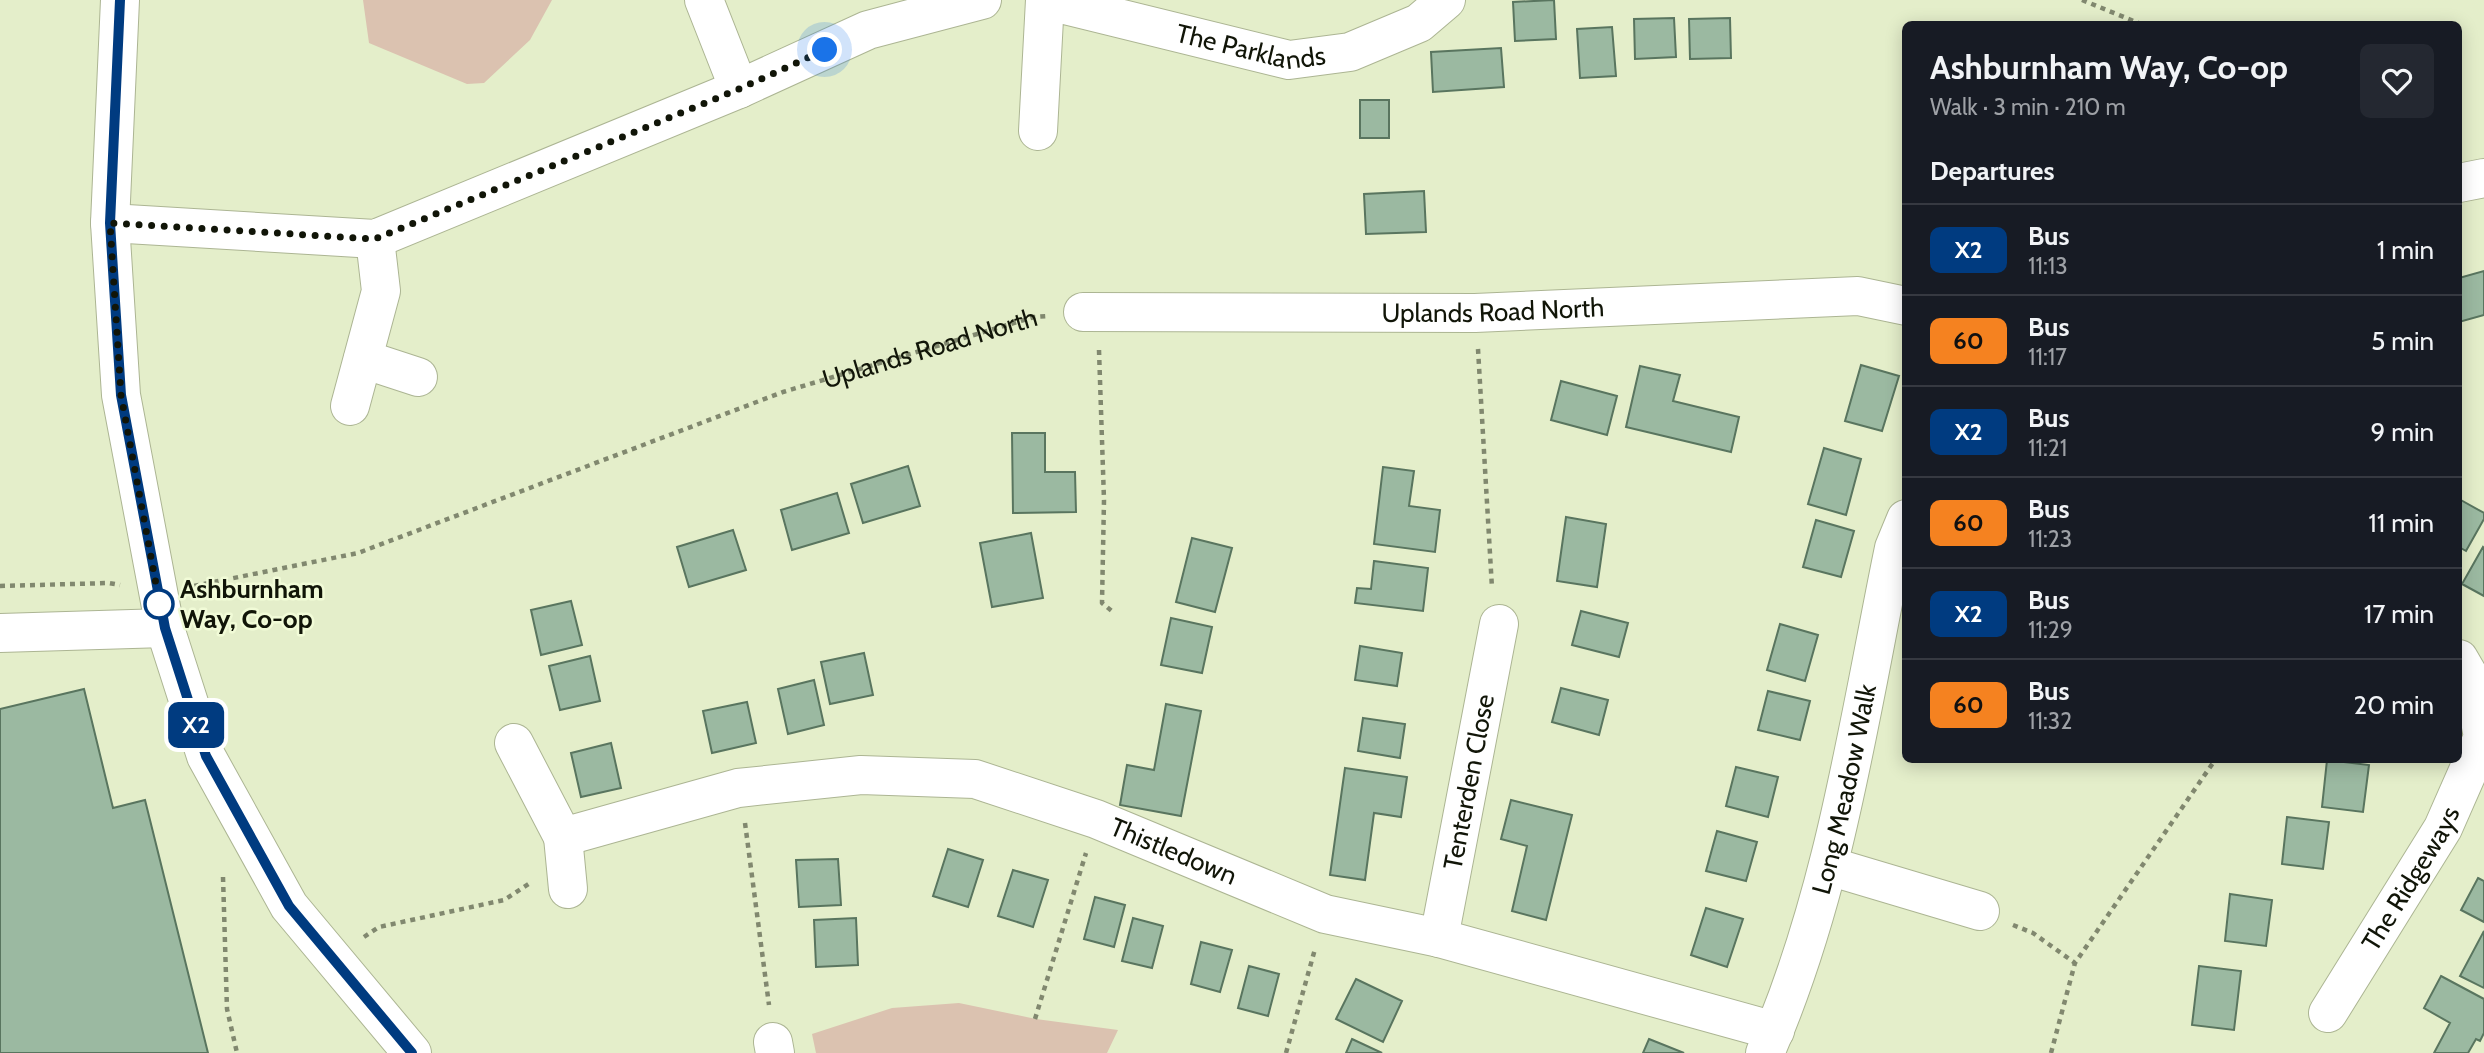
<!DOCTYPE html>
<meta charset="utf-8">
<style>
:root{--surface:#171b24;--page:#242831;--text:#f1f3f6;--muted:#9ea1a6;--line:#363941}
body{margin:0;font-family:Cabin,sans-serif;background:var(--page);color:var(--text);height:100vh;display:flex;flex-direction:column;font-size:26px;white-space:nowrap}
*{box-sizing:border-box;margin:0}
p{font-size:23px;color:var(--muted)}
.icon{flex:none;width:38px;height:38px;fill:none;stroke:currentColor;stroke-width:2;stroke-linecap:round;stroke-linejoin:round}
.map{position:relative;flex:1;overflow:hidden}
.panel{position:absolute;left:1902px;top:21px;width:560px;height:742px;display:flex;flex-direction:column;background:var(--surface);border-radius:10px;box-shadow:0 4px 18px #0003}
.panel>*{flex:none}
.badge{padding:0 14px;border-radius:10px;font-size:24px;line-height:46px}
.you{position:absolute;width:35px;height:35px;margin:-18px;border:5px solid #fff;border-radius:50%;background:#1a73e8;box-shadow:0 0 0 10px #1a73e833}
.map>.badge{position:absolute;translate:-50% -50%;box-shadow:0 0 0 4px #fff}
h2{padding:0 28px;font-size:26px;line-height:63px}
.round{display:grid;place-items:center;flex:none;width:74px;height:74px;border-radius:10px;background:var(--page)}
.overview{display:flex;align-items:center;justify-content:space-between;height:119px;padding:0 28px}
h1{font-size:33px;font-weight:700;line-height:52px}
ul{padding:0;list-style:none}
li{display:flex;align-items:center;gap:21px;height:91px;padding:0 28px;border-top:2px solid var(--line)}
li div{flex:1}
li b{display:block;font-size:26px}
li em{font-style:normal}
li .badge{min-width:77px;font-weight:700;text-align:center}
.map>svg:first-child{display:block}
.green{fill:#dbc2b0}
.building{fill:#9bb9a1;stroke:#59755f;stroke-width:2}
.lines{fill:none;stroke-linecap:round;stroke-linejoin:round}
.minor-casing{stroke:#acb593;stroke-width:40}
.path{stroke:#81886f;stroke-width:4.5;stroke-dasharray:5 5;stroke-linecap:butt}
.minor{stroke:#fff;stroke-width:38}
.line-casing{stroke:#fff;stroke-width:16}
.line{stroke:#003b80;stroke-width:10}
.walk{stroke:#111508;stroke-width:7;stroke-dasharray:0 12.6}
.stop-dot{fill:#fff;stroke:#003b80;stroke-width:3.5}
.labels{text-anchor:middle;stroke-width:5;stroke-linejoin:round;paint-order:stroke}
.street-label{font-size:26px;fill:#111508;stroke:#f1fbd7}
.stop-label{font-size:26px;font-weight:bold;fill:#111508;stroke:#f1fbd7;text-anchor:start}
</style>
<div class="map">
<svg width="2484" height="1053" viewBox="0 0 2484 1053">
<rect width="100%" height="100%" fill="#e4eeca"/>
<path class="green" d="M363 0H552L530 40 484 83 467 84 369 43Z
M959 1003 1036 1019 1118 1030 1107 1053H816L812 1034 892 1008Z"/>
<path class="building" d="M1554 0 1556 39 1515 41 1513 2Z
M1674 18 1676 57 1635 59 1634 19Z
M1730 18 1731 58 1690 59 1689 19Z
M1612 27 1616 76 1580 78 1577 29Z
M1501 48 1504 87 1433 92 1431 52Z
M1360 100H1389V138H1360Z
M1424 191 1426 232 1366 234 1364 194Z
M2484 271V315L2459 322V278Z
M1861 365 1899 376 1882 431 1845 421Z
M1640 366 1680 375 1673 401 1739 417 1731 452 1626 427Z
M1561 381 1617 396 1607 435 1551 420Z
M1012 433H1045V472H1075L1076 512 1013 513Z
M1824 448 1861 459 1846 515 1808 504Z
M908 466 920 506 863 523 851 484Z
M1383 467 1414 471 1409 506 1440 510 1435 552 1374 544Z
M837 493 849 533 792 550 781 510Z
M2459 499 2484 513V519L2466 551 2459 547Z
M1566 517 1606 524 1597 587 1557 581Z
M1816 520 1854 531 1841 577 1803 567Z
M733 530 746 570 689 587 677 547Z
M1031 533 1043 598 992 607 980 543Z
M1192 538 1232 548 1215 612 1176 602Z
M2483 547 2484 548V596L2462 584Z
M1374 561 1428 568 1423 611 1355 603 1357 588 1371 589Z
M571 601 582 645 541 655 531 610Z
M1581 611 1628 623 1619 657 1572 645Z
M1171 618 1212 627 1202 673 1161 665Z
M1780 624 1818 635 1805 681 1767 670Z
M1360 646 1402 653 1397 686 1355 680Z
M864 653 873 695 830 704 821 662Z
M590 656 600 701 560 710 549 666Z
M814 680 824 725 788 734 778 689Z
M1561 688 1608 700 1599 735 1552 722Z
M84 689 113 808 145 800 208 1053H0V709Z
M1768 691 1810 701 1800 740 1758 730Z
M747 702 756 743 712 753 703 711Z
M1166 704 1201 711 1181 816 1120 805 1127 765 1154 770Z
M1363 718 1405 724 1400 758 1358 751Z
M611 743 621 788 581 797 571 753Z
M2327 760 2369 765 2363 812 2322 807Z
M1736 767 1778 777 1768 817 1726 806Z
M1345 768 1407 777 1401 817 1374 813 1365 880 1330 875Z
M1511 800 1572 815 1546 920 1512 911 1527 846 1501 839Z
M2287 817 2329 822 2323 869 2282 864Z
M1717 831 1757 842 1746 881 1706 871Z
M948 849 983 860 968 907 933 896Z
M838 859 841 905 799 907 796 860Z
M1013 870 1048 880 1033 927 998 916Z
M2478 878 2484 881V922L2461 910Z
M2230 894 2272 900 2266 946 2225 941Z
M1095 897 1125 905 1114 947 1084 939Z
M1706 908 1743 919 1727 967 1691 955Z
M856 918 858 965 816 967 814 920Z
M1133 918 1163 926 1152 968 1122 961Z
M2484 931V988L2460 976Z
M1201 942 1232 950 1220 992 1191 984Z
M1249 966 1279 974 1268 1016 1238 1008Z
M2199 966 2241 971 2234 1030 2192 1025Z
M2441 976 2484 999V1033L2480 1041 2476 1039 2468 1053H2434L2450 1023 2424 1008Z
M1356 979 1402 1001 1383 1042 1336 1019Z
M1352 1039 1382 1053H1346Z
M1649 1039 1684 1053H1643Z"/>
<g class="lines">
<defs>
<g id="minor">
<path d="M120 0 110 223 121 395 165 628 206 756 289 906 412 1053"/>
<path d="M704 0 739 89"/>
<path id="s2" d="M1038 131 1045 0 1289 60 1350 52 1419 23 1446 0"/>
<path d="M2459 183 2484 178"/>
<path d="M110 223 375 239 739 89 868 30 982 0"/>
<path id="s3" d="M1083 312 1475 313 1858 296 1906 306"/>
<path d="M363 359 418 377"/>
<path d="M350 406 381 291 375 239"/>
<path d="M0 633 165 628"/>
<path id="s4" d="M514 743 563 837 738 788 861 775 975 779 1096 819 1325 914 1439 938 1775 1031"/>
<path d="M563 837 568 889"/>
<path d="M1829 866 1980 911"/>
<path id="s5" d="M1439 938 1499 624"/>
<path id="s6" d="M2328 1013 2443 828 2483 737 2473 683 2459 659"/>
<path d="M773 1042 775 1053"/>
<path id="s7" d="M1765 1053C1835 893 1859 718 1894 548L1906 519"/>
</g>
</defs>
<use href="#minor" class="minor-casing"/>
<g class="path">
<path d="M2082 0 2141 24"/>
<path d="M1478 349 1492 588"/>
<path d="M1099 350 1104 500 1102 603 1113 612"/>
<path d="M0 586 109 583 120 585"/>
<path id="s1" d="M194 586 358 553 783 392 1034 317 1048 316"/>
<path d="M745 823 769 1005"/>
<path d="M223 877 227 1009 237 1053"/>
<path d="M2013 925 2033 933 2075 963"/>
<path d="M364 937 379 927 504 900 530 883"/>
<path d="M1035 1019 1086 853"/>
<path d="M1286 1053 1315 949"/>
<path d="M2051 1053 2075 963 2215 760"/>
</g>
<use href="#minor" class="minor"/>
</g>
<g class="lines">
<defs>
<path id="line" d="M120 0 110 223 121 395 165 628 206 756 289 906 412 1053"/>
</defs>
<use href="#line" class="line-casing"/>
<use href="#line" class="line"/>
<path class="walk" d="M159 604 161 611 121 395 110 223 375 239 739 89 825 50"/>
</g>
<circle class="stop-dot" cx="159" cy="604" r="14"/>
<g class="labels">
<g class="street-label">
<text dy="9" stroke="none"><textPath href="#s2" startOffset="343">The Parklands</textPath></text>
<text dy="9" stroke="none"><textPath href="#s3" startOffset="410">Uplands Road North</textPath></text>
<text dy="9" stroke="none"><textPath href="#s1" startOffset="775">Uplands Road North</textPath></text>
<text dy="9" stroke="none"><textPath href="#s5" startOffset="159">Tenterden Close</textPath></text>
<text dy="9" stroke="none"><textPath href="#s7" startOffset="276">Long Meadow Walk</textPath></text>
<text dy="9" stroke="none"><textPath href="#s4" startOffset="737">Thistledown</textPath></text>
<text dy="9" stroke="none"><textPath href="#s6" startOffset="158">The Ridgeways</textPath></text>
</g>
<g class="stop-label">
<text x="180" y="598">Ashburnham<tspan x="180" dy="30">Way, Co-op</tspan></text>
</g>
</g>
</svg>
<div class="you" style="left:825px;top:50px"></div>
<b class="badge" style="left:196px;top:725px;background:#003b80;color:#fff">X2</b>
<section class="panel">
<div class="overview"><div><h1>Ashburnham Way, Co-op</h1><p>Walk · 3 min · 210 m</p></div><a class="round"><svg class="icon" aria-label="heart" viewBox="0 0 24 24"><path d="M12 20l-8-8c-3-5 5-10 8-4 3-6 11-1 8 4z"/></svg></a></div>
<h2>Departures</h2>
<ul>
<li><span class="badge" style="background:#003b80;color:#fff">X2</span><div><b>Bus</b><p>11:13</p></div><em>1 min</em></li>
<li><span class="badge" style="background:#f58220;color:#111">60</span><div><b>Bus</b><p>11:17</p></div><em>5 min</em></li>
<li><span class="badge" style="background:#003b80;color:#fff">X2</span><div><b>Bus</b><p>11:21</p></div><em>9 min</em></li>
<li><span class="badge" style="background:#f58220;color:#111">60</span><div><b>Bus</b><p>11:23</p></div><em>11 min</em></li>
<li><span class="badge" style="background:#003b80;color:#fff">X2</span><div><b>Bus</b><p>11:29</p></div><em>17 min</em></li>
<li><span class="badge" style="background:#f58220;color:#111">60</span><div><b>Bus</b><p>11:32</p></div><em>20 min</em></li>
</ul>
</section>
</div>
